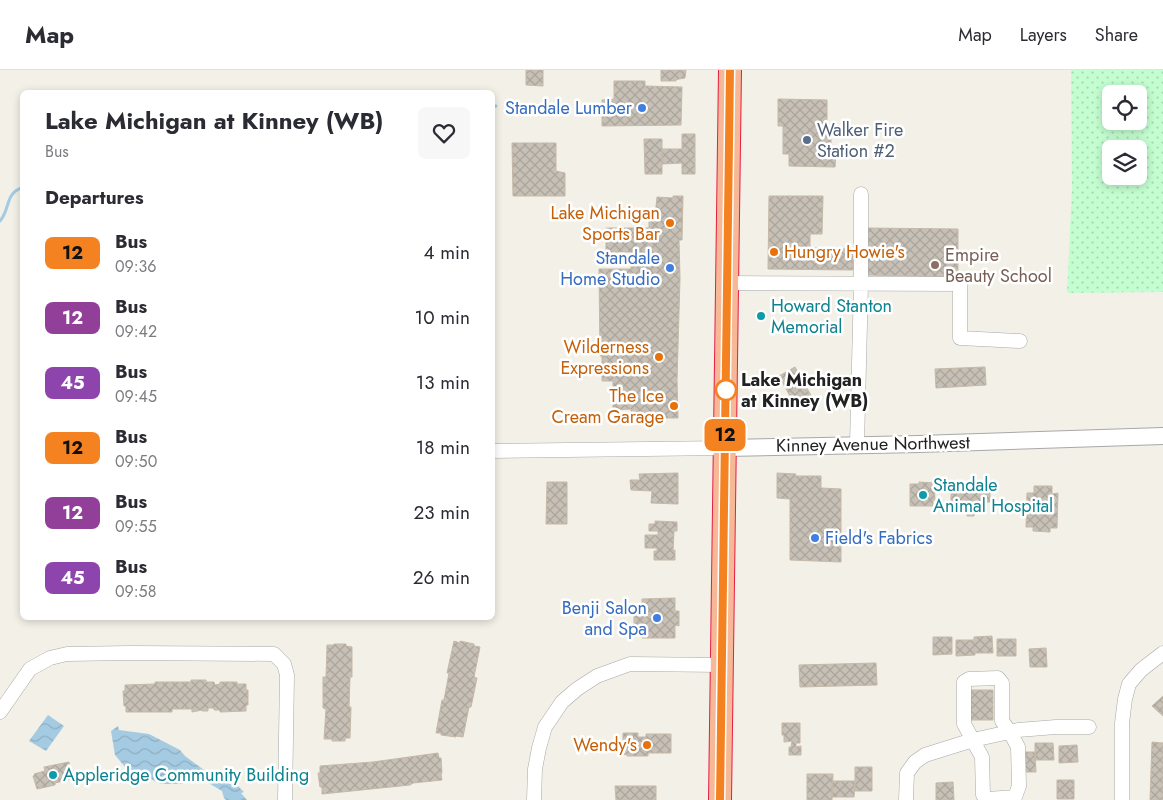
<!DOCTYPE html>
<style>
:root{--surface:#fff;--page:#f7f7f7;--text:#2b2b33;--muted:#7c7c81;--line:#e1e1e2}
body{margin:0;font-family:Jost,sans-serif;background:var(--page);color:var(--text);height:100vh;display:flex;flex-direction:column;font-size:19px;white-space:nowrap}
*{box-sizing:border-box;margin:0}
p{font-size:16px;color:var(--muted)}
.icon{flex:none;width:28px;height:28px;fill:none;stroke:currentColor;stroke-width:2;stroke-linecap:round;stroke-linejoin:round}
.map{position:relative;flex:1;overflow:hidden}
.side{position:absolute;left:20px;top:20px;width:475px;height:530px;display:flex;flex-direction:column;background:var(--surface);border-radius:8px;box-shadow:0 2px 8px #0003}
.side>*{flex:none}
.badge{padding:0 10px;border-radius:8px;font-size:18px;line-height:32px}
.controls{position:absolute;left:1102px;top:15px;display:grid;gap:10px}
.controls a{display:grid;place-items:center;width:45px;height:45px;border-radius:8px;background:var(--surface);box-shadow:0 2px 8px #0003;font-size:25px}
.map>.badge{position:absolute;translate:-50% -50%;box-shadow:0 0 0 2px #fff}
h2{padding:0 25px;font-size:19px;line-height:45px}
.round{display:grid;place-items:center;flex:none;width:52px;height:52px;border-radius:8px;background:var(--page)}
.overview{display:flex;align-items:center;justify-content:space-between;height:85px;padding:0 25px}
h1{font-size:24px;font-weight:700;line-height:38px}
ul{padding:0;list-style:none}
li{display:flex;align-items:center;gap:15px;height:65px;padding:0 25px}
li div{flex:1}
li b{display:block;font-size:19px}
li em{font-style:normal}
li .badge{min-width:55px;font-weight:700;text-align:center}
header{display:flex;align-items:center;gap:30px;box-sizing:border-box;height:70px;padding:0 25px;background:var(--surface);border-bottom:1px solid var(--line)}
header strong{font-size:24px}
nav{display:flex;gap:28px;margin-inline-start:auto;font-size:18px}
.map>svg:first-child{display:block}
.park{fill:url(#park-dots);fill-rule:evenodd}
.water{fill:url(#water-waves)}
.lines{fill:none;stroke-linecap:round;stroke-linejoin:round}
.stream{stroke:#a5cbe2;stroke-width:3}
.building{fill:url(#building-cross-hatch);stroke:#c5b9a8}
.minor-casing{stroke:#a8a8a8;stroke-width:15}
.tertiary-casing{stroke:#a8a8a8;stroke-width:18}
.trunk-casing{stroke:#e71d43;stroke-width:24}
.minor{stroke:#fff;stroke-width:14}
.tertiary{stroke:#fff;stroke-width:16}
.trunk{stroke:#f6b896;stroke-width:22}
.line-casing{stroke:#fff;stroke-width:11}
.line{stroke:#f58220;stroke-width:8}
.shop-dot{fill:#3f7fe0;stroke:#fff;stroke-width:2}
.service-dot{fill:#5c6f8a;stroke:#fff;stroke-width:2}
.food-dot{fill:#e8710a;stroke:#fff;stroke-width:2}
.education-dot{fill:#8d6e63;stroke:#fff;stroke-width:2}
.culture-dot{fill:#0f9aa8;stroke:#fff;stroke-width:2}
.stop-dot{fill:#fff;stroke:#f58220;stroke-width:2.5}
.labels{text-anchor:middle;stroke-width:5;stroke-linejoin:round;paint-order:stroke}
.shop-label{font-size:18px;fill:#366cbe;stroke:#fff;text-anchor:end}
.service-label{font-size:18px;fill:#4e5e75;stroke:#fff;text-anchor:start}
.food-label{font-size:18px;fill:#c56008;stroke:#fff;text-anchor:end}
.education-label{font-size:18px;fill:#785e54;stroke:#fff;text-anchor:start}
.culture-label{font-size:18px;fill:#0d838f;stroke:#fff;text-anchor:start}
.stop-label{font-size:18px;font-weight:bold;fill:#212121;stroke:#fff;text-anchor:start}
.street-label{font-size:18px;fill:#212121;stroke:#fff}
</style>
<header>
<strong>Map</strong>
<nav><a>Map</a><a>Layers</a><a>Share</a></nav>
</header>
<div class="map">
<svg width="1163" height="730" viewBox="0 0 1163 730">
<defs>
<pattern id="park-dots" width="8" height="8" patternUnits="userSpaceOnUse" patternTransform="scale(1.25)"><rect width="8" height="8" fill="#c3fdd0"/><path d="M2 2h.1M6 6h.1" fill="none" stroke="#a7d9b2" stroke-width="1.8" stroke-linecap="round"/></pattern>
<pattern id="water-waves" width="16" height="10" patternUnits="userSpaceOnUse" patternTransform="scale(1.25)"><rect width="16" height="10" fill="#a5cbe2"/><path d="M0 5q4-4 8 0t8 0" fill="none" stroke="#8eaec2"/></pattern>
<pattern id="building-cross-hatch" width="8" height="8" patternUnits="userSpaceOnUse" patternTransform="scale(1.25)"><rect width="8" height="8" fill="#c7c0b6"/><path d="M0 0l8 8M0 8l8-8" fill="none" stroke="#aba59c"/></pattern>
</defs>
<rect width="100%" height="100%" fill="#f2f0e7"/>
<path class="park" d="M1071 0H1163V222L1067 223 1072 118ZM1111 24H1139V51H1111ZM1111 79H1139V106H1111Z"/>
<path class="water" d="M48 645 64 656 46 681 29 671Z
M118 656 119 660 149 664 180 680 185 686 219 711 238 716 244 722 241 723 247 730H226L224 728 222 721 202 709 192 710 181 714H161L125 697 115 685 111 661Z"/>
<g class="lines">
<path class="stream" d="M492 37 496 36
M0 151C10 140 5 123 22 118"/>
</g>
<path class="building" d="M526 0H543V16L526 15Z
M661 0H686L685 8 679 9 676 10V11H661Z
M614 11H645V16L682 17 681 55 602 56V30L614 29Z
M778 29 827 30V56H831V83H836L835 97 789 96V84H783V56H778Z
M682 64H695V104H682V93L662 94V79H682Z
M644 69H662V104H645Z
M512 73H556V101L565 103V126H513Z
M673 126H683L682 170H679L680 208 677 310 678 348H631V339L613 340V311H602V286H600L599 199H631V182H606V158H649V150H659L658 146H655L657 127 673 128Z
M769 126H823L822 164H810V178L853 179V200L768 199Z
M866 158 958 159V207L866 205Z
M795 297 813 329 797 339 779 306Z
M985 297 986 315 936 318 935 299Z
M678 403V434L651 433 652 421 631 420 630 410H640L639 404Z
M777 403 796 404 795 406H821V418L841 419V492L790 490V429L777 428Z
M547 412H567V454H546Z
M919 412 934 413 935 430H933V436H910V414H919Z
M951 415H990V432H985V442H974V446H967V443H956V433H951Z
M1034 416H1052V424L1058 423 1057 458H1050V462L1033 461V457H1026L1027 423H1034Z
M655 451 677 452V461H674L673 481 675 480V490H654V481H657V478H645V465H658V461H649V454H655Z
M675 528V541H679V556L675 555V568H642V557H634V541L642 540V529Z
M992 566 993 583H975V585L956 586V570H974V567Z
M933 567H952V584L933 585Z
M997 569H1016V586H997Z
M454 571 460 573V571L474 574V576L480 577 474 607 477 608 471 637H469L463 667 456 666V667L441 665V663H436L442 630H444L449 603H447Z
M334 574H346V576L352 577V607H350L349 637H351L350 668H345V671H332V669H324L326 639 323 638V607H326L327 575H334Z
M1046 578 1047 597H1030L1029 579Z
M876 593 877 615 800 617 799 595Z
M191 610H206V612H214L215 615 220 614V612H237V614H246V620H248V635H246V641L220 642V640H214V638H208V641H202V640L192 642V639H172V642H126V636H124L123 621H125V615L155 614V612H191Z
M970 620H993V650H971Z
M1163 626V646L1152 636Z
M782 653H800V673H796V677L801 676V685H789V677H791L792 671 784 672V665H782Z
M623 663H638V667H646V664H671V683H648V686H627V684L623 685Z
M1152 672 1163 673V730H1150Z
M1035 673H1053L1054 690H1035Z
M1077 675 1078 692 1059 693V676Z
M1024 682H1035L1036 702H1025Z
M438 683 439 688H441L442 703 441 704 442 710 413 713 410 715 322 724V717H320L318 703H320V696L373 692Z
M69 692 72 709 55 713V715L37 719 33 706 35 705 34 704 45 701 44 697Z
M855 697H872V721H855Z
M807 704H833L832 730H807Z
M1057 710H1074V729H1057Z
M832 711H855L854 727H832Z
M953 712 954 730H936V713Z
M615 716H656V730H616Z"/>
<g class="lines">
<defs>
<path id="minor" d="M727 213 960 214V268L1020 271
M857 375 861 213V124
M492 381 725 378
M998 608 1002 613V651L1010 662 1018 677 1019 716 1015 727 988 729 983 725 982 687 964 654V612L969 609Z
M0 642 30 599 50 588 67 584 130 583 274 584 284 594 287 605 285 730
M534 730 535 699 539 678 545 657 562 632 577 619 597 606 630 594 722 595
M906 730 907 703 915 692 925 685 973 670 1018 660 1056 657H1089
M1122 730V653L1125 629 1129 614 1141 600 1163 583"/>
<path id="tertiary" d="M725 378 919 374 1163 366"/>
<path id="trunk" d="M720 730 730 0"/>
</defs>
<use href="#minor" class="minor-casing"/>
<use href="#tertiary" class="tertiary-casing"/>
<use href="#trunk" class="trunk-casing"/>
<use href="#minor" class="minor"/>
<use href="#tertiary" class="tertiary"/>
<use href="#trunk" class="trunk"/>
</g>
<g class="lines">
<defs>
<path id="line" d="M720 730 730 0"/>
</defs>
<use href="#line" class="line-casing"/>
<use href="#line" class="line"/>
</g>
<g class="shop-dot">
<circle cx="642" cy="38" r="5"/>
<circle cx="670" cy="198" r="5"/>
<circle cx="815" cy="468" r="5"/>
<circle cx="657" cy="548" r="5"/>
</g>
<circle class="service-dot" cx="807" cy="70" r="5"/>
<g class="food-dot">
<circle cx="670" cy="153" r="5"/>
<circle cx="774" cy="182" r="5"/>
<circle cx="659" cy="287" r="5"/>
<circle cx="674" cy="336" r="5"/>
<circle cx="647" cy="675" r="5"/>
</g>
<circle class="education-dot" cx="935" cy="195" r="5"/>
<g class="culture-dot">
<circle cx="761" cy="246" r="5"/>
<circle cx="923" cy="425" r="5"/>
<circle cx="53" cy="705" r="5"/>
</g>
<circle class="stop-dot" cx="726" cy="320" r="10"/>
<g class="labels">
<g class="shop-label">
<text x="632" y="44">Standale Lumber</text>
<text x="660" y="194">Standale<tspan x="660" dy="21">Home Studio</tspan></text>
<text x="825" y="474" text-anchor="start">Field's Fabrics</text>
<text x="647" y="544">Benji Salon<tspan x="647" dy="21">and Spa</tspan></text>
</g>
<g class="service-label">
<text x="817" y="66">Walker Fire<tspan x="817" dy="21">Station #2</tspan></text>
</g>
<g class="food-label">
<text x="660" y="149">Lake Michigan<tspan x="660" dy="21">Sports Bar</tspan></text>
<text x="784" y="188" text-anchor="start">Hungry Howie's</text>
<text x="649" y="283">Wilderness<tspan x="649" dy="21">Expressions</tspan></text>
<text x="664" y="332">The Ice<tspan x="664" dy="21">Cream Garage</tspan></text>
<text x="637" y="681">Wendy's</text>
</g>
<g class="education-label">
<text x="945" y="191">Empire<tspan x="945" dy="21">Beauty School</tspan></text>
</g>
<g class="culture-label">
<text x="771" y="242">Howard Stanton<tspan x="771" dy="21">Memorial</tspan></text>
<text x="933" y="421">Standale<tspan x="933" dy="21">Animal Hospital</tspan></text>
<text x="63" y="711">Appleridge Community Building</text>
</g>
<g class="stop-label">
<text x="741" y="316">Lake Michigan<tspan x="741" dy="21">at Kinney (WB)</tspan></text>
</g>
<g class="street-label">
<text transform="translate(873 374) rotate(-1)" y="6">Kinney Avenue Northwest</text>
</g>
</g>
</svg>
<div class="controls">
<a><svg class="icon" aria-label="locate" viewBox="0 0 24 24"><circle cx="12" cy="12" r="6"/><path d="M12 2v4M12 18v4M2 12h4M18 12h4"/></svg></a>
<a><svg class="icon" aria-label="layers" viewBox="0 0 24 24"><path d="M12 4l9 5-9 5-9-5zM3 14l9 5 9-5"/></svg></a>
</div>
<b class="badge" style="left:725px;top:365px;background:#f58220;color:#111">12</b>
<section class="side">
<div class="overview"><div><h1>Lake Michigan at Kinney (WB)</h1><p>Bus</p></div><a class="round"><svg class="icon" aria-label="heart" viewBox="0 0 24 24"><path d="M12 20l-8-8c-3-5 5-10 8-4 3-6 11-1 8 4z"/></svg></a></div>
<h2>Departures</h2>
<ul>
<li><span class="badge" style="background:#f58220;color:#111">12</span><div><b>Bus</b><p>09:36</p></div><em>4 min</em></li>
<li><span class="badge" style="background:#913f98;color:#fff">12</span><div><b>Bus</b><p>09:42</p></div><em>10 min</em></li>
<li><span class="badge" style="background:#8e44ad;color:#fff">45</span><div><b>Bus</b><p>09:45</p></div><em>13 min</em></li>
<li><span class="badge" style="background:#f58220;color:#111">12</span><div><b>Bus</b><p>09:50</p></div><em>18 min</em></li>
<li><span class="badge" style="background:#913f98;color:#fff">12</span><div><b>Bus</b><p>09:55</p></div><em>23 min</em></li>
<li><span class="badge" style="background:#8e44ad;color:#fff">45</span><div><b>Bus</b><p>09:58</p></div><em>26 min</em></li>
</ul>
</section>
</div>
